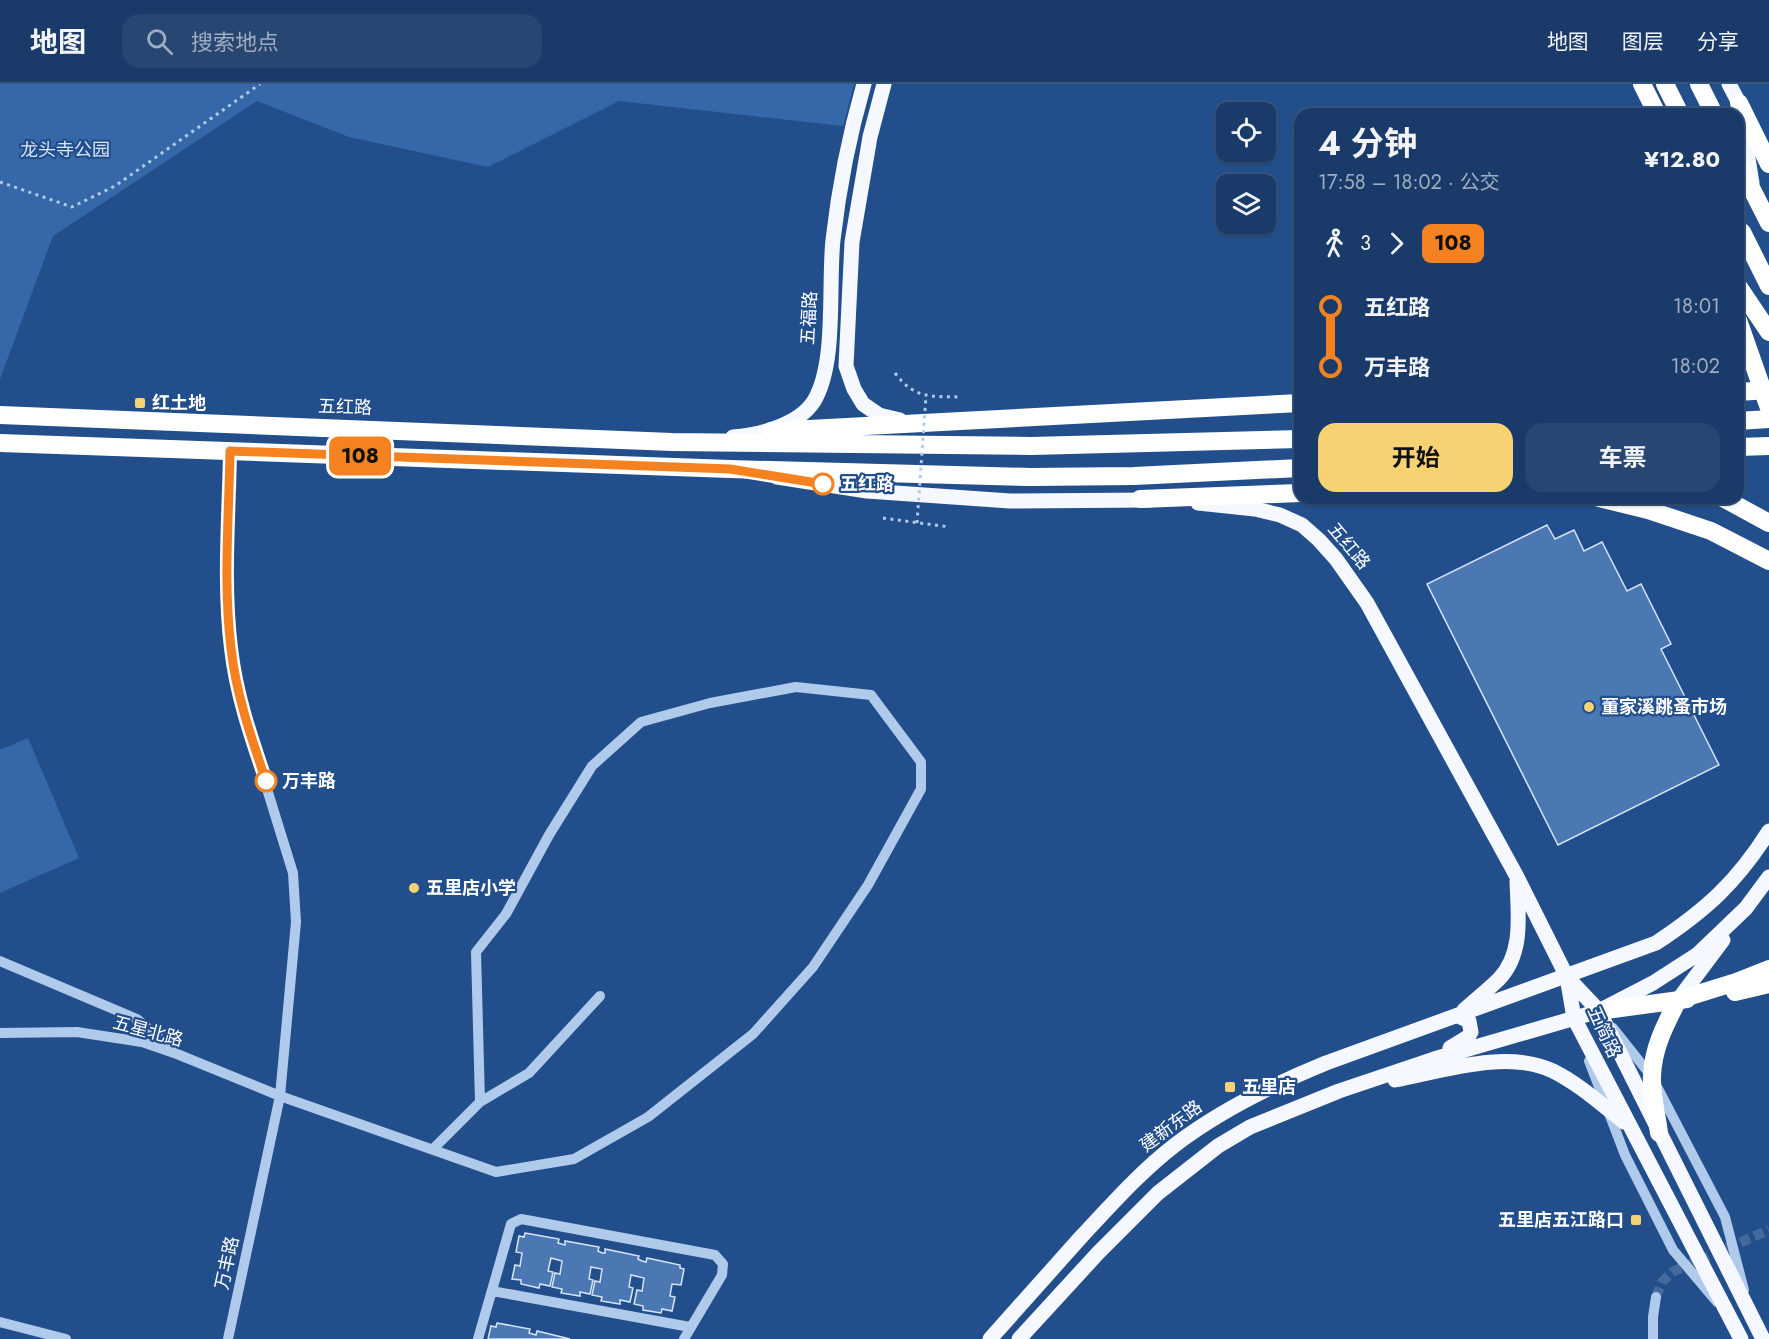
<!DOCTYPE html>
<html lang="zh">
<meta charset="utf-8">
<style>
:root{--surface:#1a3b69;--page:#274671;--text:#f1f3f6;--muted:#9fadc0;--line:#38557d;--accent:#f7d272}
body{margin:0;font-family:Jost,"Noto Sans SC",sans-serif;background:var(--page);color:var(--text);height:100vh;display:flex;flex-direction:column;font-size:22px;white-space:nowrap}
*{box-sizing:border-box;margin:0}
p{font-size:20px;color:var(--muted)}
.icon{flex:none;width:33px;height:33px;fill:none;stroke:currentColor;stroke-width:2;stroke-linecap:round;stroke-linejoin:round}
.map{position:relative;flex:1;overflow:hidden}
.drawer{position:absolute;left:1294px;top:24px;width:450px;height:396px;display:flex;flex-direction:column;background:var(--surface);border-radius:18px;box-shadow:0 2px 4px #0004,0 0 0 2px var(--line)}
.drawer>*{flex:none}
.badge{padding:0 12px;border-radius:9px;font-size:21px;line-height:39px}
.buttons{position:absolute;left:1216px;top:18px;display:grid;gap:12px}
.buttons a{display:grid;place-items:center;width:60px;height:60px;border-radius:12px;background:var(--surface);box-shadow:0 2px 4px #0004,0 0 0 2px var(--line);font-size:30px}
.map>.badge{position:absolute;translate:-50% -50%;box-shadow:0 0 0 3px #fff}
.legs{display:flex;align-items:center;gap:9px;height:66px;padding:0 24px;font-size:20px}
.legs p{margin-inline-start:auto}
.overview{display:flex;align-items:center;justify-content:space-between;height:102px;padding:0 24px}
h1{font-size:33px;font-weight:700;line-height:45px}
.button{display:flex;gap:12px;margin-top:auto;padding:12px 24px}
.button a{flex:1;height:69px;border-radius:18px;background:var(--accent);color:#111;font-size:24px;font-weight:700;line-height:69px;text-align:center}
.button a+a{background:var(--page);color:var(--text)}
ul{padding:0 24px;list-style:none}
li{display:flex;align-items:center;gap:21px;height:60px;font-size:22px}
li i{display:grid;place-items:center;width:9px;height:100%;margin:0 8px;background:currentColor}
li i::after{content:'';width:15px;height:15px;margin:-8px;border:4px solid;border-radius:50%;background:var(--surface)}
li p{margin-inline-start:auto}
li:first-child i{background:linear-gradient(#0000 50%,currentColor 0)}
li:last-child i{background:linear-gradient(currentColor 50%,#0000 0)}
header{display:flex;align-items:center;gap:36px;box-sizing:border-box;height:84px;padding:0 30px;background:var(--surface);border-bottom:2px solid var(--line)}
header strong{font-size:28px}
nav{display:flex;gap:33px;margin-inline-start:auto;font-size:21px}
.search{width:420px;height:54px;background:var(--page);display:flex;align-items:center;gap:15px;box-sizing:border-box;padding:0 21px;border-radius:18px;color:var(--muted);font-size:22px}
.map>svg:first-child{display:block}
.green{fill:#3668a9}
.building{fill:#4b77b3;stroke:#d5e4f8;stroke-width:1.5}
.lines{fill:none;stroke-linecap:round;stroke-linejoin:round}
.minor-tunnel{stroke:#43699d;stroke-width:10;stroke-dasharray:10 5;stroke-linecap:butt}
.path{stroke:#b0caeb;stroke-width:3;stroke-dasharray:3 4.5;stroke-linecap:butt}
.minor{stroke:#b0caeb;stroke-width:10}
.major{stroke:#f5f8fe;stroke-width:15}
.highway{stroke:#fff;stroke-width:18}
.path-bridge{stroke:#b0caeb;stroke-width:3;stroke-dasharray:3 4.5;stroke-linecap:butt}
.highway-bridge{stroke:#fff;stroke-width:18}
.line-1-casing{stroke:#fff;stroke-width:14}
.line-1{stroke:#f58220;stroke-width:9}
.poi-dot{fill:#f7d272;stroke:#224f8c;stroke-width:2}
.stop-1-dot{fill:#fff;stroke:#f58220;stroke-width:3}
.labels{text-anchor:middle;stroke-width:4.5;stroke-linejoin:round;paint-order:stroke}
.park-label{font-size:18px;fill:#d5e4f8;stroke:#224f8c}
.street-label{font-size:18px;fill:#fff;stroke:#224f8c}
.poi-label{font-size:18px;font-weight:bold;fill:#fff;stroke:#224f8c;text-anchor:start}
.stop-label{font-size:18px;font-weight:bold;fill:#fff;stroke:#224f8c;text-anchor:start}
</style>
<header>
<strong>地图</strong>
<div class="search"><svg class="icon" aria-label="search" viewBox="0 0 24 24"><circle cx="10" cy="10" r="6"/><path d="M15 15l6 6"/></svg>搜索地点</div>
<nav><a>地图</a><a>图层</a><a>分享</a></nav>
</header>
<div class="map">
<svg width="1769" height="1255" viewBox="0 0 1769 1255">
<rect width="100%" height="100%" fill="#224f8c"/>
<path class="green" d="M0 0H854L843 42 619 17 488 83 349 53 257 17 53 152 0 295Z
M28 654 79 774 0 809V666Z"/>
<path class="building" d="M1547 441 1555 455 1574 446 1584 467 1602 458 1627 507 1641 500 1671 560 1661 565 1719 681 1558 761 1427 500Z
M525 1149 559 1155 558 1159 565 1161V1157L599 1163 598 1167 602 1169H605V1165L639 1172 638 1175 642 1177 646 1178 647 1174 680 1181V1184L684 1185 681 1201 672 1200 670 1212 675 1213 672 1227 662 1225 661 1229 643 1226V1222L634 1220 637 1206 642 1207 644 1194 631 1191 629 1203 633 1204 630 1218 620 1216V1220L601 1217 602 1213 592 1211 595 1197 600 1198 602 1185 596 1184 591 1183 589 1195 593 1196 590 1210 580 1208V1212L561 1209 562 1205 552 1203 555 1189 560 1190 562 1177 551 1174 548 1187 553 1188 550 1202 540 1200 539 1204 521 1200V1196L512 1195 515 1181 520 1182 522 1169 516 1168 519 1152 524 1153Z
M497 1239 530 1245 529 1249 536 1251 537 1247 570 1255H488L491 1242 496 1243Z"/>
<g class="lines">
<path class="minor-tunnel" d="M1656 1213 1662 1198 1672 1188 1769 1146"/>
<path class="path" d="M0 98 72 123 115 102 260 0
M895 289C915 316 932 312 962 313
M883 434 950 443"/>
<path class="minor" d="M0 877 137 935 172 965
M1613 944 1652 993 1725 1133 1744 1206
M0 949 77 948 142 958 177 970 280 1012 496 1088 574 1075 648 1033 753 950 813 883 868 801 921 705V678L871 611 796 603 710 619 641 638 592 682 549 751 506 830 476 868 480 1018
M1589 977 1625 1071 1673 1166 1717 1218
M433 1065 480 1018 529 989 600 912
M492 1207 690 1243
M0 1238 66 1255
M228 1255 280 1012 296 838 293 789 244 631 236 597 231 564 228 500 229 367
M478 1255 511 1140 521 1135 715 1171 723 1180 722 1191 684 1255
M1653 1255V1233L1656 1213"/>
<path class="major" d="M884 0 870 53 852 158 846 282 854 305 863 320 879 331 900 336
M1729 0 1739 19 1752 99
M733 353C759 351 799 341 814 317 837 279 828 202 833 156 839 103 849 52 864 0
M777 393 867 407 1010 417 1150 416
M1198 419 1255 425 1280 431 1302 441 1319 456 1336 475 1367 519 1516 791 1567 893 1599 927 1763 1255
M1567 893 1574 934 1741 1255
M1678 916 1723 856
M1464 926C1475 916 1488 906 1499 895 1524 869 1518 830 1517 797
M1450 964 1468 953 1471 948 1469 937 1458 932
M1395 996C1442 987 1508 965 1553 987 1579 1000 1601 1020 1624 1038
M990 1255C1020 1221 1051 1187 1081 1153 1111 1121 1140 1088 1175 1061 1221 1026 1272 1001 1326 979L1656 859C1706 826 1737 798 1769 747
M1019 1255 1098 1169 1158 1109 1218 1062 1250 1043 1339 1007 1434 975 1599 927 1653 899 1698 870 1746 824 1769 793"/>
<path class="highway" d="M1642 0 1657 30
M1665 0 1680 30
M1699 0 1714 30
M1739 19 1769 80
M1738 78 1769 139
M1738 202 1769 248
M1738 236 1769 324
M0 331 672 358 1031 362
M1738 337 1769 335
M771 347 1300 319
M0 359 730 385 1030 393 1134 392 1300 384
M1738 363 1769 362
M1599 414 1648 426 1711 447 1769 477
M1723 414 1769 439
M1140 415 1300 409
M1735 908 1769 900
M1599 927 1687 915
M1659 1049C1657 1031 1651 1011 1652 992 1653 964 1665 941 1678 916L1736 898 1769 885"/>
<path class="path-bridge" d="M917 439 926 312"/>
<path class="highway-bridge" d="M1742 148 1769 202
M1738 308 1769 306
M1031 362 1300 355"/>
</g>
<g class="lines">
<defs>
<path id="line-1" d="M266 697C251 653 236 610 231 564 223 499 229 432 230 367L730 385 823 400"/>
</defs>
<use href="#line-1" class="line-1-casing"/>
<use href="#line-1" class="line-1"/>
</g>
<g class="poi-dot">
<rect x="134" y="313" width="12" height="12" rx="3"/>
<circle cx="1589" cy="623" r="6"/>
<circle cx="414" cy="804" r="6"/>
<rect x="1224" y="997" width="12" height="12" rx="3"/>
<rect x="1630" y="1130" width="12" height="12" rx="3"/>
</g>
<g class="stop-1-dot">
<circle cx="823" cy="400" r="10"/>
<circle cx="266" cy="697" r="10"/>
</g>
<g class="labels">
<g class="park-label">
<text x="65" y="72">龙头寺公园</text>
</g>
<g class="street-label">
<text transform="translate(809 234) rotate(-87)" y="6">五福路</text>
<text transform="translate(345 323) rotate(2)" y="6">五红路</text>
<text transform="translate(1349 462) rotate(50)" y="6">五红路</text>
<text transform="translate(148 947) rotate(15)" y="6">五星北路</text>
<text transform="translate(1604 948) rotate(65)" y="6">五简路</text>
<text transform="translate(1171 1042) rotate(-37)" y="6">建新东路</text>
<text transform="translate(227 1179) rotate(-78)" y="6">万丰路</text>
</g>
<g class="poi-label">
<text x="152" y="325">红土地</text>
<text x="1601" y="629">董家溪跳蚤市场</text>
<text x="426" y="810">五里店小学</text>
<text x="1242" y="1009">五里店</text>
<text x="1624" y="1142" text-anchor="end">五里店五江路口</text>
</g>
<g class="stop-label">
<text x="840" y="406">五红路</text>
<text x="282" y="703">万丰路</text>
</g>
</g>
</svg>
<div class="buttons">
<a><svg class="icon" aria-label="locate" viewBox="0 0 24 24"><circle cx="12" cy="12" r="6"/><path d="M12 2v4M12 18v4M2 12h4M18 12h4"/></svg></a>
<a><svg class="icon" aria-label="layers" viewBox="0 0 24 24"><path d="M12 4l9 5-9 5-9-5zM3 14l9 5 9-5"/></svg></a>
</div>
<b class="badge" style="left:360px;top:372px;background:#f58220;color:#111">108</b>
<section class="drawer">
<div class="overview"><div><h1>4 分钟</h1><p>17:58 – 18:02 · 公交</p></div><b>¥12.80</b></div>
<div class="legs"><svg class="icon" aria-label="walk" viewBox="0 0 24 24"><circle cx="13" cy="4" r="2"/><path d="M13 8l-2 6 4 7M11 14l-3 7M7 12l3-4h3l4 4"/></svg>3<svg class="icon" aria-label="forward" viewBox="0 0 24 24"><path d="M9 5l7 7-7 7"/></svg><b class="badge" style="background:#f58220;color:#111">108</b></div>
<ul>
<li><i style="color:#f58220"></i><b>五红路</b><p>18:01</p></li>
<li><i style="color:#f58220"></i><b>万丰路</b><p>18:02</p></li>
</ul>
<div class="button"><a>开始</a><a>车票</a></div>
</section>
</div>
